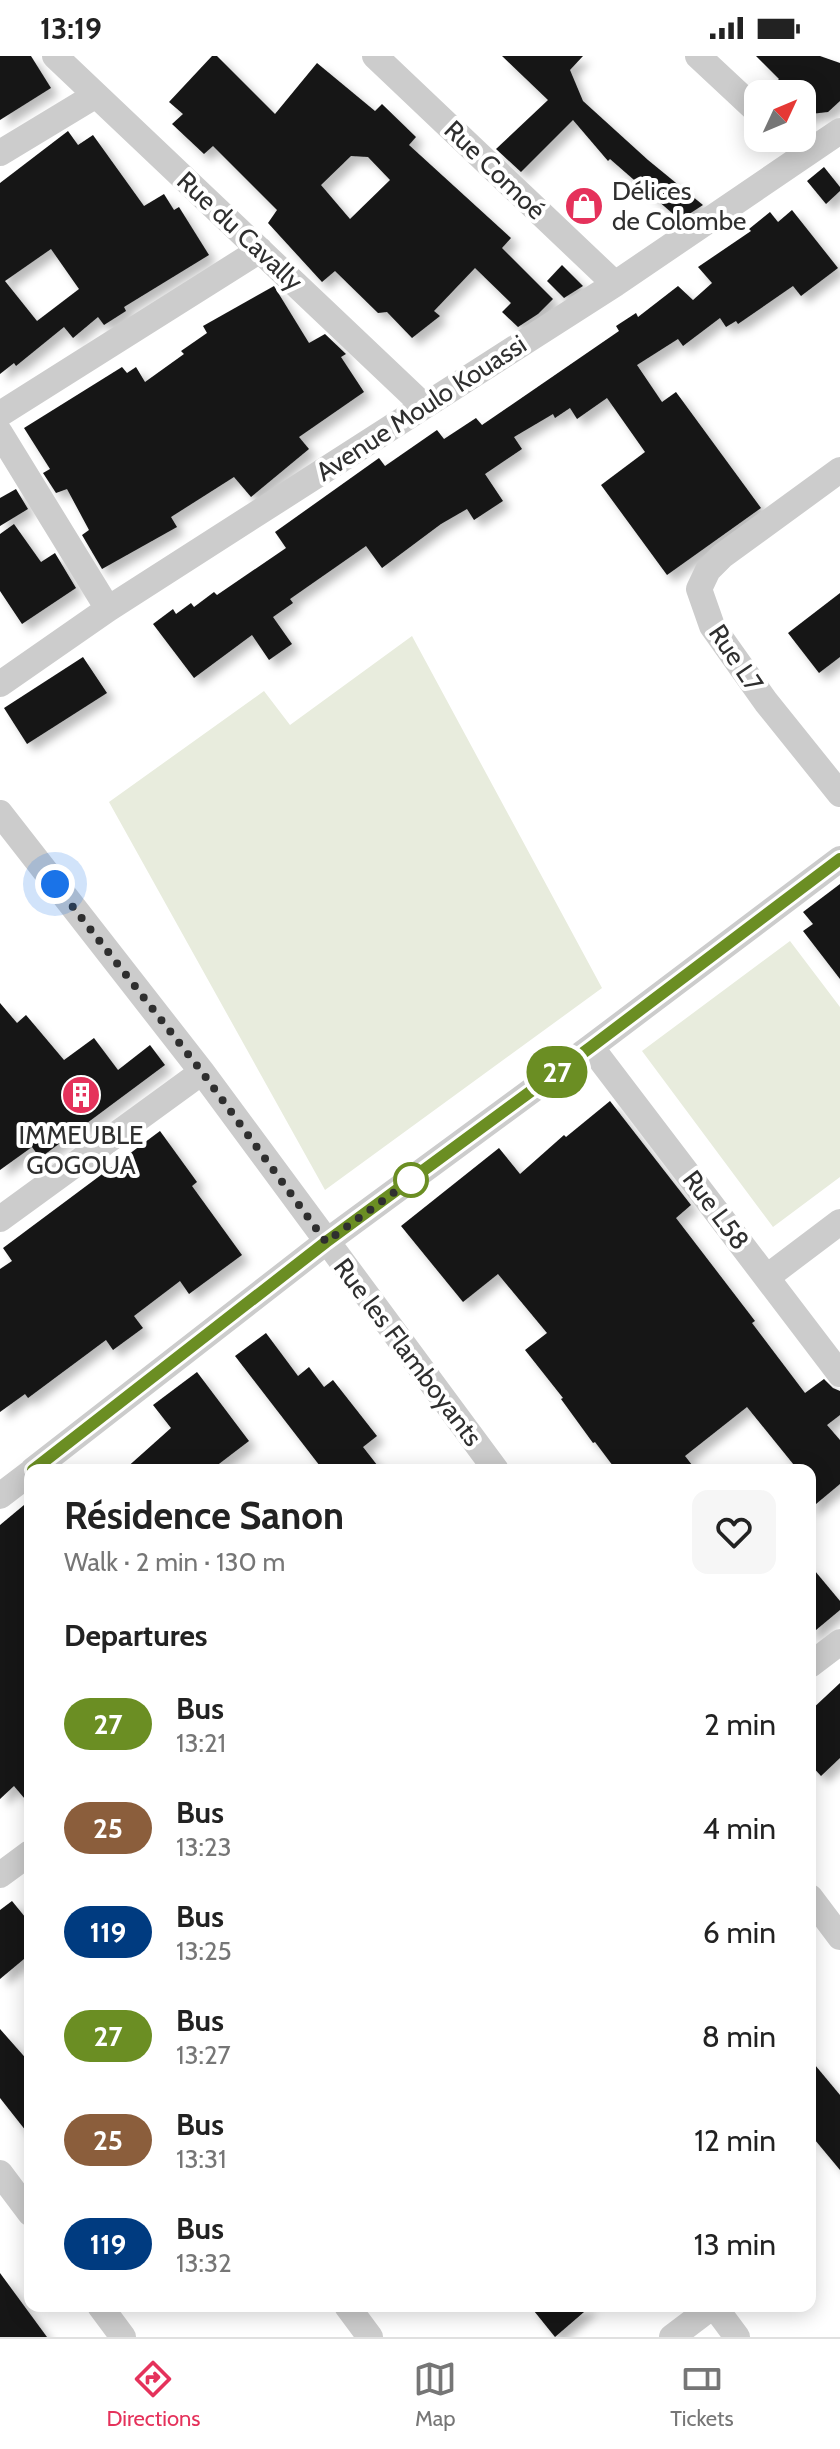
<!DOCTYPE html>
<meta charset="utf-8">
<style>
:root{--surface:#fff;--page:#f6f6f6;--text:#222;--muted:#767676;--line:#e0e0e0;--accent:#e5325b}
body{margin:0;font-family:Cabin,sans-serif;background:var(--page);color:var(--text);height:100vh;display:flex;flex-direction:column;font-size:30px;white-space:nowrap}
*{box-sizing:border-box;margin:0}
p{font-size:26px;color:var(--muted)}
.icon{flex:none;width:44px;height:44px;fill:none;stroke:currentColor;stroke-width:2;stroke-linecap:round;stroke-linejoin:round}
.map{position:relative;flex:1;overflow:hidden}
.sheet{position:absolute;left:24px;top:1408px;width:792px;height:848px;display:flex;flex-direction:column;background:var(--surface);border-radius:16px;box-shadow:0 4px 20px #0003}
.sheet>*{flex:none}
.badge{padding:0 16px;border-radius:26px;font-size:28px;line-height:52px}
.needle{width:52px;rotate:46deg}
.buttons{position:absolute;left:744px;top:24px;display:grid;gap:16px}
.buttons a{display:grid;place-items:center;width:72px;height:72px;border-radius:16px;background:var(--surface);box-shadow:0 4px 20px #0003;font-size:40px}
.you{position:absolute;width:40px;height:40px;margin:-20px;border:6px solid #fff;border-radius:50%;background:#1a73e8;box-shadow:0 0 0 12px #1a73e833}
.map>.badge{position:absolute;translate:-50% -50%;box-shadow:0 0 0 4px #fff}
h2{padding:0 40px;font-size:30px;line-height:72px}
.round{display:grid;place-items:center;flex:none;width:84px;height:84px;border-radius:16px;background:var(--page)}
.summary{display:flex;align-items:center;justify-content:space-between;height:136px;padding:0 40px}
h1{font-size:38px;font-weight:700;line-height:60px}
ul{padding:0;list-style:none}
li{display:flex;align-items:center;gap:24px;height:104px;padding:0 40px}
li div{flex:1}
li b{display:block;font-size:30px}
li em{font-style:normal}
li .badge{min-width:88px;font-weight:700;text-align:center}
.status{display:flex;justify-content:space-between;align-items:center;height:56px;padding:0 40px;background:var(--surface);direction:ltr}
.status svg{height:22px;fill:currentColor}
.dock{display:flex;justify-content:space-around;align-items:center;height:112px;border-top:2px solid var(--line);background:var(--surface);font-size:22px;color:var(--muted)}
.dock a{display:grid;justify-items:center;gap:4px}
.dock .active{color:var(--accent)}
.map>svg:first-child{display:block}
.green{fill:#e8ecdd}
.building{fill:#161616;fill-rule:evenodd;filter:url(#shadow)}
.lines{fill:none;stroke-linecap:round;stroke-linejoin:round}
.minor{stroke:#ccc;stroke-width:26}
.line-casing{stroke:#fff;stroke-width:18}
.line{stroke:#6b8e23;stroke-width:12}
.walk{stroke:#2f2f2f;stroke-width:8;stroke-dasharray:0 14.4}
.stop-dot{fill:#fff;stroke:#6b8e23;stroke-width:4}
.labels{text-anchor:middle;stroke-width:8;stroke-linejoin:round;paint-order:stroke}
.street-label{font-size:26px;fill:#2f2f2f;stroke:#fff}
.poi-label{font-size:26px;fill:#2f2f2f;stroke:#fff;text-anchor:start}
</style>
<div class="status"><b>13:19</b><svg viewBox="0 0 49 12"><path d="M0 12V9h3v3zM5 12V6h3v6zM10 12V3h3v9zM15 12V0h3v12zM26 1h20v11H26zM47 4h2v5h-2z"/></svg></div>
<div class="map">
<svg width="840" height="2281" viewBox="0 0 840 2281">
<defs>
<filter id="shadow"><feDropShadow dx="7" dy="7" stdDeviation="4" flood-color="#0004"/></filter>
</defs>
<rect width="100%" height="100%" fill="#fff"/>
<path class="green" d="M412 580 602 932 325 1134 109 746 264 635 290 669Z
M790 885 840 951V1121L773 1171 642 995Z"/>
<path class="building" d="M0 0H31L51 32 0 64Z
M212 0H217L275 58 317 7 375 55 382 48 416 81 409 89 511 182 502 192 553 243 538 258 518 271 502 256 511 247 475 212 434 255 440 260 412 282 387 256 378 257 335 215 322 226 268 167 277 154 213 90 204 98 172 68 183 58 169 46ZM351 100 368 101 390 124 350 163 321 129Z
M502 0H583L570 14 583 45 648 104 703 149 680 164 610 103 608 105 573 64 521 116 496 93 548 44Z
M756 0H820L840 7V45L828 56 802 59V38H785L774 28 779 23Z
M68 75 78 89 93 79 144 150 164 138 174 154 179 151 209 199 124 251 126 255 104 269 98 261 73 282 64 271 16 310 14 307 0 318V127ZM51 193 79 233 37 265 5 225Z
M824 111 840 131V135L826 148 807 125Z
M792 154 838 212 801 240 793 230 738 268 736 265 726 271 720 262 683 290 678 283 637 309 662 346 676 336 761 452 667 519 601 429 645 396 607 342 577 363 570 352 555 362 553 358 514 381 522 393 485 418 503 445 474 464 467 453 441 468 382 512 366 490 290 543 293 547 273 561 292 588 269 604 252 579 194 622 153 568 173 553 176 558 191 547 194 551 214 536 217 539 286 492 275 476 379 402 385 410 437 374 444 383 476 362 482 369 619 275 616 270 636 257 638 261 678 230 693 244 712 227 698 211 751 175 749 173 770 156 778 166Z
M562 209 583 230 564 242 547 225Z
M274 230 309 287 325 278 346 298 341 301 364 336 299 381 309 393 251 441 234 421 171 461 177 471 102 513 82 479 89 474 67 433 56 437 43 417 50 413 24 372 122 311 127 317 136 311 145 326 184 298 181 295 207 277 203 270Z
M16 433 28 453 0 470V442Z
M14 468 41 506 55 497 76 532 22 568 0 535V478Z
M840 537V601L819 617 788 577Z
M83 601 107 637 27 688 4 652Z
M840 828V923L803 875 813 868 803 856Z
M0 947 17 967 26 959 64 1004 94 982 118 1014 150 989 165 1009 40 1102 32 1091 0 1114Z
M610 1045 691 1149 676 1162 755 1265 752 1267 805 1337 824 1323 833 1332 840 1335V1359L827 1369 840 1384V1428L810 1453V1414H798L747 1351 685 1400 696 1414H616L595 1386 593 1387 561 1343 563 1342 525 1294 547 1277 498 1218 463 1246 401 1170 499 1092 520 1118 564 1079 566 1081Z
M160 1075 197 1126 192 1130 242 1199 189 1238 180 1225 134 1260 143 1272 113 1294 106 1284 28 1342 25 1338 0 1356V1213L12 1205 3 1192Z
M266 1277 298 1320 309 1311 324 1331 333 1324 377 1380 363 1391 381 1414H323L235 1300Z
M197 1316 249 1385 211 1414H124L171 1372 153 1349Z
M30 1444V1749L14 1730 0 1743V1469Z
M810 1509 840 1545V1554L810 1579Z
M840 1627V1702L821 1720 810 1708V1655Z
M12 1845 30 1867V1898L0 1923V1854Z
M0 1973 30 2007V2080L0 2042Z
M810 2003 840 2039V2114L810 2078Z
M0 2217 47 2281H0Z
M530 2250H591L555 2281Z"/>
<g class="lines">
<path class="minor" d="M55 0 424 350
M375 0 615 228
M698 0 758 56
M0 97 96 39
M0 358 260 194
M0 377 108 553
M840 414 722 500 708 514 699 533 712 570 766 646 840 738
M0 628 108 553 615 228 840 75
M0 757 202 1016 496 1414
M591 991 840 1318
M0 1163 202 1016
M767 1221 840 1166
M33 1414 326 1186 591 991 840 803
M0 1440 30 1417
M810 1609 840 1586
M0 1819 30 1797
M810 1841 840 1881
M0 2117 30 2157
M100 2250 123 2281
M347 2250 370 2281
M714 2250 737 2281
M672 2281 713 2250"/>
</g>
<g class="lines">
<defs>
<path id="line" d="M33 1414 326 1186 591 991 840 803"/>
</defs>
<use href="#line" class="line-casing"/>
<use href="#line" class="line"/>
<path class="walk" d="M55 828 202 1016 326 1186 411 1124"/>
</g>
<defs>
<symbol id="shop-disc" viewBox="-11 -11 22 22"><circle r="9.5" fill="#e5325b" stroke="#fff"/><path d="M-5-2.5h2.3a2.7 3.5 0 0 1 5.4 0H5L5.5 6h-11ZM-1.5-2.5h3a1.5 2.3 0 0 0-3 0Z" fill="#fff"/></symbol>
<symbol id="building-disc" viewBox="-11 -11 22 22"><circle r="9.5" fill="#e5325b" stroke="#fff"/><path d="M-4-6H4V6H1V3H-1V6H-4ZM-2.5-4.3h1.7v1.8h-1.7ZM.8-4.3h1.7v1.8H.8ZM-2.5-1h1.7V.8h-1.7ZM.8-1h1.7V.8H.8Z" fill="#fff"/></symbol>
</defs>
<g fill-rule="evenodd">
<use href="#shop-disc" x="562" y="128" width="44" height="44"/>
<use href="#building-disc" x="59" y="1017" width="44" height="44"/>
</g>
<circle class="stop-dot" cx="411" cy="1124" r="16"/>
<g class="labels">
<g class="street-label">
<text transform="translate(495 114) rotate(44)" y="9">Rue Comoé</text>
<text transform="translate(240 175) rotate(43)" y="9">Rue du Cavally</text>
<text transform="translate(421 352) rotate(-33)" y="9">Avenue Moulo Kouassi</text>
<text transform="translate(736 602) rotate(56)" y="9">Rue L7</text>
<text transform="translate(716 1154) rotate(53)" y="9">Rue L58</text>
<text transform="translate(408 1296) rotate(53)" y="9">Rue les Flamboyants</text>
</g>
<g class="poi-label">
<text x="612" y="144">Délices<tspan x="612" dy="30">de Colombe</tspan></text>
<text x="81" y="1088" text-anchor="middle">IMMEUBLE<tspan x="81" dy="30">GOGOUA</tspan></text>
</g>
</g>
</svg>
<div class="buttons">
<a><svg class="needle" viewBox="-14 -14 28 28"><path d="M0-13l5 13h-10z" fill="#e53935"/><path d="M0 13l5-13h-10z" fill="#767676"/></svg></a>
</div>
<div class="you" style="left:55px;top:828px"></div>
<b class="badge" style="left:557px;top:1016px;background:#6b8e23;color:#fff">27</b>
<section class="sheet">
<div class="summary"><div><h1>Résidence Sanon</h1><p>Walk · 2 min · 130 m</p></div><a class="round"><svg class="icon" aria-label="heart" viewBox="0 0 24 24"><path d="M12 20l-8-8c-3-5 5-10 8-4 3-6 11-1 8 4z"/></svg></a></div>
<h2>Departures</h2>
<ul>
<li><span class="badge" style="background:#6b8e23;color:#fff">27</span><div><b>Bus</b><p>13:21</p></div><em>2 min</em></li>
<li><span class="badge" style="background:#8b5e3c;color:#fff">25</span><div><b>Bus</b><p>13:23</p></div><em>4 min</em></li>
<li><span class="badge" style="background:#003b80;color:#fff">119</span><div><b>Bus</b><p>13:25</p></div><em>6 min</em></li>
<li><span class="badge" style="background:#6b8e23;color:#fff">27</span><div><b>Bus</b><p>13:27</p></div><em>8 min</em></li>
<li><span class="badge" style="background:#8b5e3c;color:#fff">25</span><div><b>Bus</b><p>13:31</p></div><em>12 min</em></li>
<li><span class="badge" style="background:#003b80;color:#fff">119</span><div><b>Bus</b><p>13:32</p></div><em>13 min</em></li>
</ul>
</section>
</div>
<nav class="dock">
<a class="active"><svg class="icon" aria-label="directions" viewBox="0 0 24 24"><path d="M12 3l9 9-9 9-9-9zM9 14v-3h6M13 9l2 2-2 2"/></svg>Directions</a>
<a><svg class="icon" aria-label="map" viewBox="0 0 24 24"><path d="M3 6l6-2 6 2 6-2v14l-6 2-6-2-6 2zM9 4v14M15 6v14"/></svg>Map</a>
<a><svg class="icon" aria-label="tickets" viewBox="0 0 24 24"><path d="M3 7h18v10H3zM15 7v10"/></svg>Tickets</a>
</nav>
